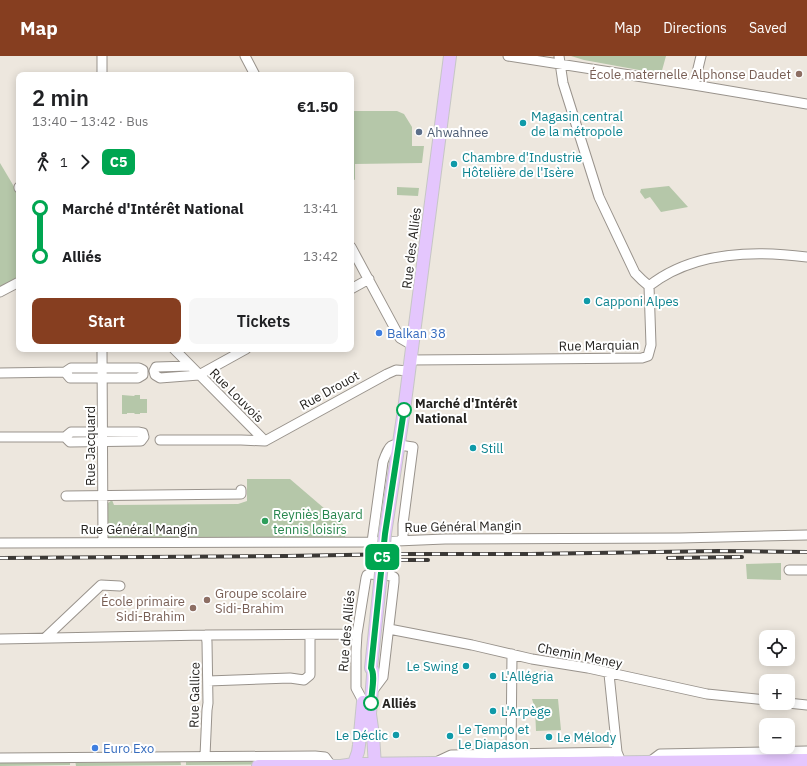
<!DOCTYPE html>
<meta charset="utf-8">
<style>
:root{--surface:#fff;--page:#f6f6f6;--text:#202124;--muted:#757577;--accent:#863e20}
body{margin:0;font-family:"IBM Plex Sans",sans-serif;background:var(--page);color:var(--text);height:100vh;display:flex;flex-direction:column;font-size:15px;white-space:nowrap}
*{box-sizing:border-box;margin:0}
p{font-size:13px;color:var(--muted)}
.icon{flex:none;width:22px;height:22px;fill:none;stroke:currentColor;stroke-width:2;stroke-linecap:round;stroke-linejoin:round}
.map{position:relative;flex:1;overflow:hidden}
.details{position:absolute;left:16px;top:16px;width:338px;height:280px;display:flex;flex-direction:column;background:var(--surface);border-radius:8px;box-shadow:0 2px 10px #0003}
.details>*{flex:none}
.badge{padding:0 8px;border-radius:6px;font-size:14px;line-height:26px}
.tools{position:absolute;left:759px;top:574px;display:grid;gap:8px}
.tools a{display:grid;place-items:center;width:36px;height:36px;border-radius:8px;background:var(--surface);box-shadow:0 2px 10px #0003;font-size:20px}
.map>.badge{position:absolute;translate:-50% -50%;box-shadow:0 0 0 2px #fff}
.legs{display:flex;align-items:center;gap:6px;height:44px;padding:0 16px;font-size:13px}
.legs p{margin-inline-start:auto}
.overview{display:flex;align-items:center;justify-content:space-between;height:68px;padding:0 16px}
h1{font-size:22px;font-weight:600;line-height:30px}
.primary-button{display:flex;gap:8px;margin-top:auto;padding:8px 16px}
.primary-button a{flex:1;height:46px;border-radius:8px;background:var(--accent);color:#fff;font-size:16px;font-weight:600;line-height:46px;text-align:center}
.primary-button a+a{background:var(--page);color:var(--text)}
ul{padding:0 16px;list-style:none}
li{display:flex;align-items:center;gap:14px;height:48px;font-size:15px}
li i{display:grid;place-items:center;width:6px;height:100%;margin:0 5px;background:currentColor}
li i::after{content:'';width:10px;height:10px;margin:-5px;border:3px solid;border-radius:50%;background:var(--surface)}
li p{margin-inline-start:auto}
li:first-child i{background:linear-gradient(#0000 50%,currentColor 0)}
li:last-child i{background:linear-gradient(currentColor 50%,#0000 0)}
header{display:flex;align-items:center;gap:24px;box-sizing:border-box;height:56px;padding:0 20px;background:var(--accent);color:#fff}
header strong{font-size:19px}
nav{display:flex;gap:22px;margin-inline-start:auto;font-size:14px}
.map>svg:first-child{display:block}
.green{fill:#b5c7a9}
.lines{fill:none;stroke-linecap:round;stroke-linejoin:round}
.minor-casing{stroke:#99938c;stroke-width:11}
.major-casing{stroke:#c6c6c5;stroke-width:14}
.minor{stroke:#fff;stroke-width:9}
.major{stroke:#e4c6fd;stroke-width:12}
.rail-casing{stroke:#3c3936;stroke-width:4}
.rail{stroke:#fff;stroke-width:2.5;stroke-dasharray:8;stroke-linecap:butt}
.major-bridge-casing{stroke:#c6c6c5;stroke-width:14;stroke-linecap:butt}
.major-bridge{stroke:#e4c6fd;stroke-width:12}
.line-1-casing{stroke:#fff;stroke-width:9}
.line-1{stroke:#00a651;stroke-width:6}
.education-dot{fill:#8d6e63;stroke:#fff;stroke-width:1.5}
.culture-dot{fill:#0f9aa8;stroke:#fff;stroke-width:1.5}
.service-dot{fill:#5c6f8a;stroke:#fff;stroke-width:1.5}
.shop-dot{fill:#3f7fe0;stroke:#fff;stroke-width:1.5}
.stop-1-dot{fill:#fff;stroke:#00a651;stroke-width:2}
.leisure-dot{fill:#2e9e5b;stroke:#fff;stroke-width:1.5}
.labels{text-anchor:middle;stroke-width:4;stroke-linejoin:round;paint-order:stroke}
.education-label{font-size:13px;fill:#785e54;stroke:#fff;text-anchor:end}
.culture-label{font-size:13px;fill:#0d838f;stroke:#fff;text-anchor:start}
.service-label{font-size:13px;fill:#4e5e75;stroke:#fff;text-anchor:start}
.street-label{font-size:13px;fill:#252320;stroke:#fff}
.shop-label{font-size:13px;fill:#366cbe;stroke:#fff;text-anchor:start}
.stop-label{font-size:13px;font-weight:bold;fill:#252320;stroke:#fff;text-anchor:start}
.leisure-label{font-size:13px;fill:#27864d;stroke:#fff;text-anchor:start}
</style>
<header>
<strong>Map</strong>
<nav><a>Map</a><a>Directions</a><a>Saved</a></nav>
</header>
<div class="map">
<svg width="807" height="710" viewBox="0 0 807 710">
<rect width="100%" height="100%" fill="#ede7de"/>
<path class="green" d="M571 0H666L661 18 584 4Z
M351 55H397L404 58 412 71V90H424L422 107 355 108V124L351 122Z
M0 107 19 139V227L0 238Z
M669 130 688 151 661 156 650 141 645 143 640 136 641 133Z
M397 131 419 132 418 140 397 139Z
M122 339 134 340 135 339H140V343H147V357H140V358H135L134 357H127V358H122Z
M247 423H290L346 471 345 483H106L107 448 112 444 114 449 238 448 247 445Z
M781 507V524L747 523 746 508Z
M532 643H558L561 674 536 675 535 653Z
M178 703H180L181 709 76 710 75 704H78L79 707 178 706Z
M186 703 190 705 285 704 324 708 186 709Z
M67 704H70V709L0 710V707H67Z"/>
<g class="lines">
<defs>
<path id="minor" d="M102 0V19
M245 0 255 19
M508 0 694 29 807 48
M559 0 563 27 599 141 635 217 642 224 649 230
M694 29 701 0
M19 131V132
M351 191 400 282 412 289
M649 230C693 195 754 194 807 201
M351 233 369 223
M0 236 19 226
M102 293 103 486
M174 293 265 385
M410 304 642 302 648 300 651 289 649 230
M190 310 156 311 154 315 155 319 160 322 199 319 246 293
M71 312H139L143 314V319L138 322H70L65 316Z
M0 317 65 316
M71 376H138L143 377 144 381 141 385 70 386 65 381Z
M0 381H65
M160 384H241L265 385
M265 385 387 318 396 314 409 315
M66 440 241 438V434
M372 486 383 406C391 384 391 388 413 391L403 468V484
M0 487 372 486 445 483 680 482 807 479
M789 514H807
M389 573 472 589 532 603 588 612 707 638 766 644
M45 582 101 529 120 530
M0 583 206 579 357 578
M609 618 617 696 619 701
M208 625 290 622 304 624 310 619V579
M363 645 356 632V595L357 578 366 522 367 519 369 518 392 520 394 521V526L383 621 371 637
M788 647 807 649
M511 698 512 598
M205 700 207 654 208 647 207 586 206 579
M0 702 315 700 325 701 331 709
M436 706 451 699 617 696
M648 707 660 698 807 695"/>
<path id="major" d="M385 478 404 354 450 0
M258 710H341L354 708 434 707 485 708 807 704
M353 710 358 696 359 689 363 646
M375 710 373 679 370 658 373 619V615L371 612 380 527"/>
</defs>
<use href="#minor" class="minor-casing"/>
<use href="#major" class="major-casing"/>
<use href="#minor" class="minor"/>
<use href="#major" class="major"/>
<defs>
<path id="rail" d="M0 502 286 500 402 498H530L719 495 807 496
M668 502 742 501
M384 504H428"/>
</defs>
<use href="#rail" class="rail-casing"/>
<use href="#rail" class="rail"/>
<defs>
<path id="major-bridge" d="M380 527 385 478"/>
</defs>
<use href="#major-bridge" class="major-bridge-casing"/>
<use href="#major-bridge" class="major-bridge"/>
</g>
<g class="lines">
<defs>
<path id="line-1" d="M371 647C371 638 376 619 371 612L385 478 404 354"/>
</defs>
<use href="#line-1" class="line-1-casing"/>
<use href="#line-1" class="line-1"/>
</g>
<g class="education-dot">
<circle cx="799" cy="18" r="4"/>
<circle cx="207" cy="544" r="4"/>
<circle cx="193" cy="552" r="4"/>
</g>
<g class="culture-dot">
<circle cx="523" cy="67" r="4"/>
<circle cx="454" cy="108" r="4"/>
<circle cx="587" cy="245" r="4"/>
<circle cx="473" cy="392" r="4"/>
<circle cx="466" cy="610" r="4"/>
<circle cx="493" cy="620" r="4"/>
<circle cx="493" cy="655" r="4"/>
<circle cx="396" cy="679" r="4"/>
<circle cx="450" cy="680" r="4"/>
<circle cx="549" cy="681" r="4"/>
</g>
<circle class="service-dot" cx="419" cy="76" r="4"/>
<g class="shop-dot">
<circle cx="379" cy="277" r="4"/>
<circle cx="95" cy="692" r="4"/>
</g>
<g class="stop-1-dot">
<circle cx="404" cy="354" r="7"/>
<circle cx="371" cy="647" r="7"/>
</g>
<circle class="leisure-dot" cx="265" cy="465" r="4"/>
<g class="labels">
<g class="education-label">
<text x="791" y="23">École maternelle Alphonse Daudet</text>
<text x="215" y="542" text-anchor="start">Groupe scolaire<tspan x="215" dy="15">Sidi-Brahim</tspan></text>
<text x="185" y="550">École primaire<tspan x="185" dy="15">Sidi-Brahim</tspan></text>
</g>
<g class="culture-label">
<text x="531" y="65">Magasin central<tspan x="531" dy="15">de la métropole</tspan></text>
<text x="462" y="106">Chambre d'Industrie<tspan x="462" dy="15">Hôtelière de l'Isère</tspan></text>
<text x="595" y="250">Capponi Alpes</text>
<text x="481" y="397">Still</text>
<text x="458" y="615" text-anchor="end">Le Swing</text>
<text x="501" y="625">L'Allégria</text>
<text x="501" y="660">L'Arpège</text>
<text x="458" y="678">Le Tempo et<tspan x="458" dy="15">Le Diapason</tspan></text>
<text x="388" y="684" text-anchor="end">Le Déclic</text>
<text x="557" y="686">Le Mélody</text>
</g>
<g class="service-label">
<text x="427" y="81">Ahwahnee</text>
</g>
<g class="street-label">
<text transform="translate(411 192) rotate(-83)" y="5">Rue des Alliés</text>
<text transform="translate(599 289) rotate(-1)" y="5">Rue Marquian</text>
<text transform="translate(329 334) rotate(-29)" y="5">Rue Drouot</text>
<text transform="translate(237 339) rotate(45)" y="5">Rue Louvois</text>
<text transform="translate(90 390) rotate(-90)" y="5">Rue Jacquard</text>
<text transform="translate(463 470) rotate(-1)" y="5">Rue Général Mangin</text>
<text x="139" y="478">Rue Général Mangin</text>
<text transform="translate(346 575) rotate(-85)" y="5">Rue des Alliés</text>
<text transform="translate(580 599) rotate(11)" y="5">Chemin Meney</text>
<text transform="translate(194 639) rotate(-89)" y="5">Rue Gallice</text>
</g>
<g class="shop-label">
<text x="387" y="282">Balkan 38</text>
<text x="103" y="697">Euro Exo</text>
</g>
<g class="stop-label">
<text x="415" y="352">Marché d'Intérêt<tspan x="415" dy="15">National</tspan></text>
<text x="382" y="652">Alliés</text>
</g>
<g class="leisure-label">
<text x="273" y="463">Reyniès Bayard<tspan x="273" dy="15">tennis loisirs</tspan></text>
</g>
</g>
</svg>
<div class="tools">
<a><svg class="icon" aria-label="locate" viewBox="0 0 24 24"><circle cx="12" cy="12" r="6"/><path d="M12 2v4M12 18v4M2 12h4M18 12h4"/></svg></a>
<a>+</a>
<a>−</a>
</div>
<b class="badge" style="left:382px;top:501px;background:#00a651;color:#fff">C5</b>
<section class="details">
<div class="overview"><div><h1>2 min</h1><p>13:40 – 13:42 · Bus</p></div><b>€1.50</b></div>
<div class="legs"><svg class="icon" aria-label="walk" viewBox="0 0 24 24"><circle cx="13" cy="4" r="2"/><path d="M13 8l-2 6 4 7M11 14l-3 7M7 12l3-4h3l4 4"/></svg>1<svg class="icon" aria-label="forward" viewBox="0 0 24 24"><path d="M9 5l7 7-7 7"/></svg><b class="badge" style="background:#00a651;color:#fff">C5</b></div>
<ul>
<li><i style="color:#00a651"></i><b>Marché d'Intérêt National</b><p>13:41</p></li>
<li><i style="color:#00a651"></i><b>Alliés</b><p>13:42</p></li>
</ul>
<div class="primary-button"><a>Start</a><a>Tickets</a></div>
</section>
</div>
